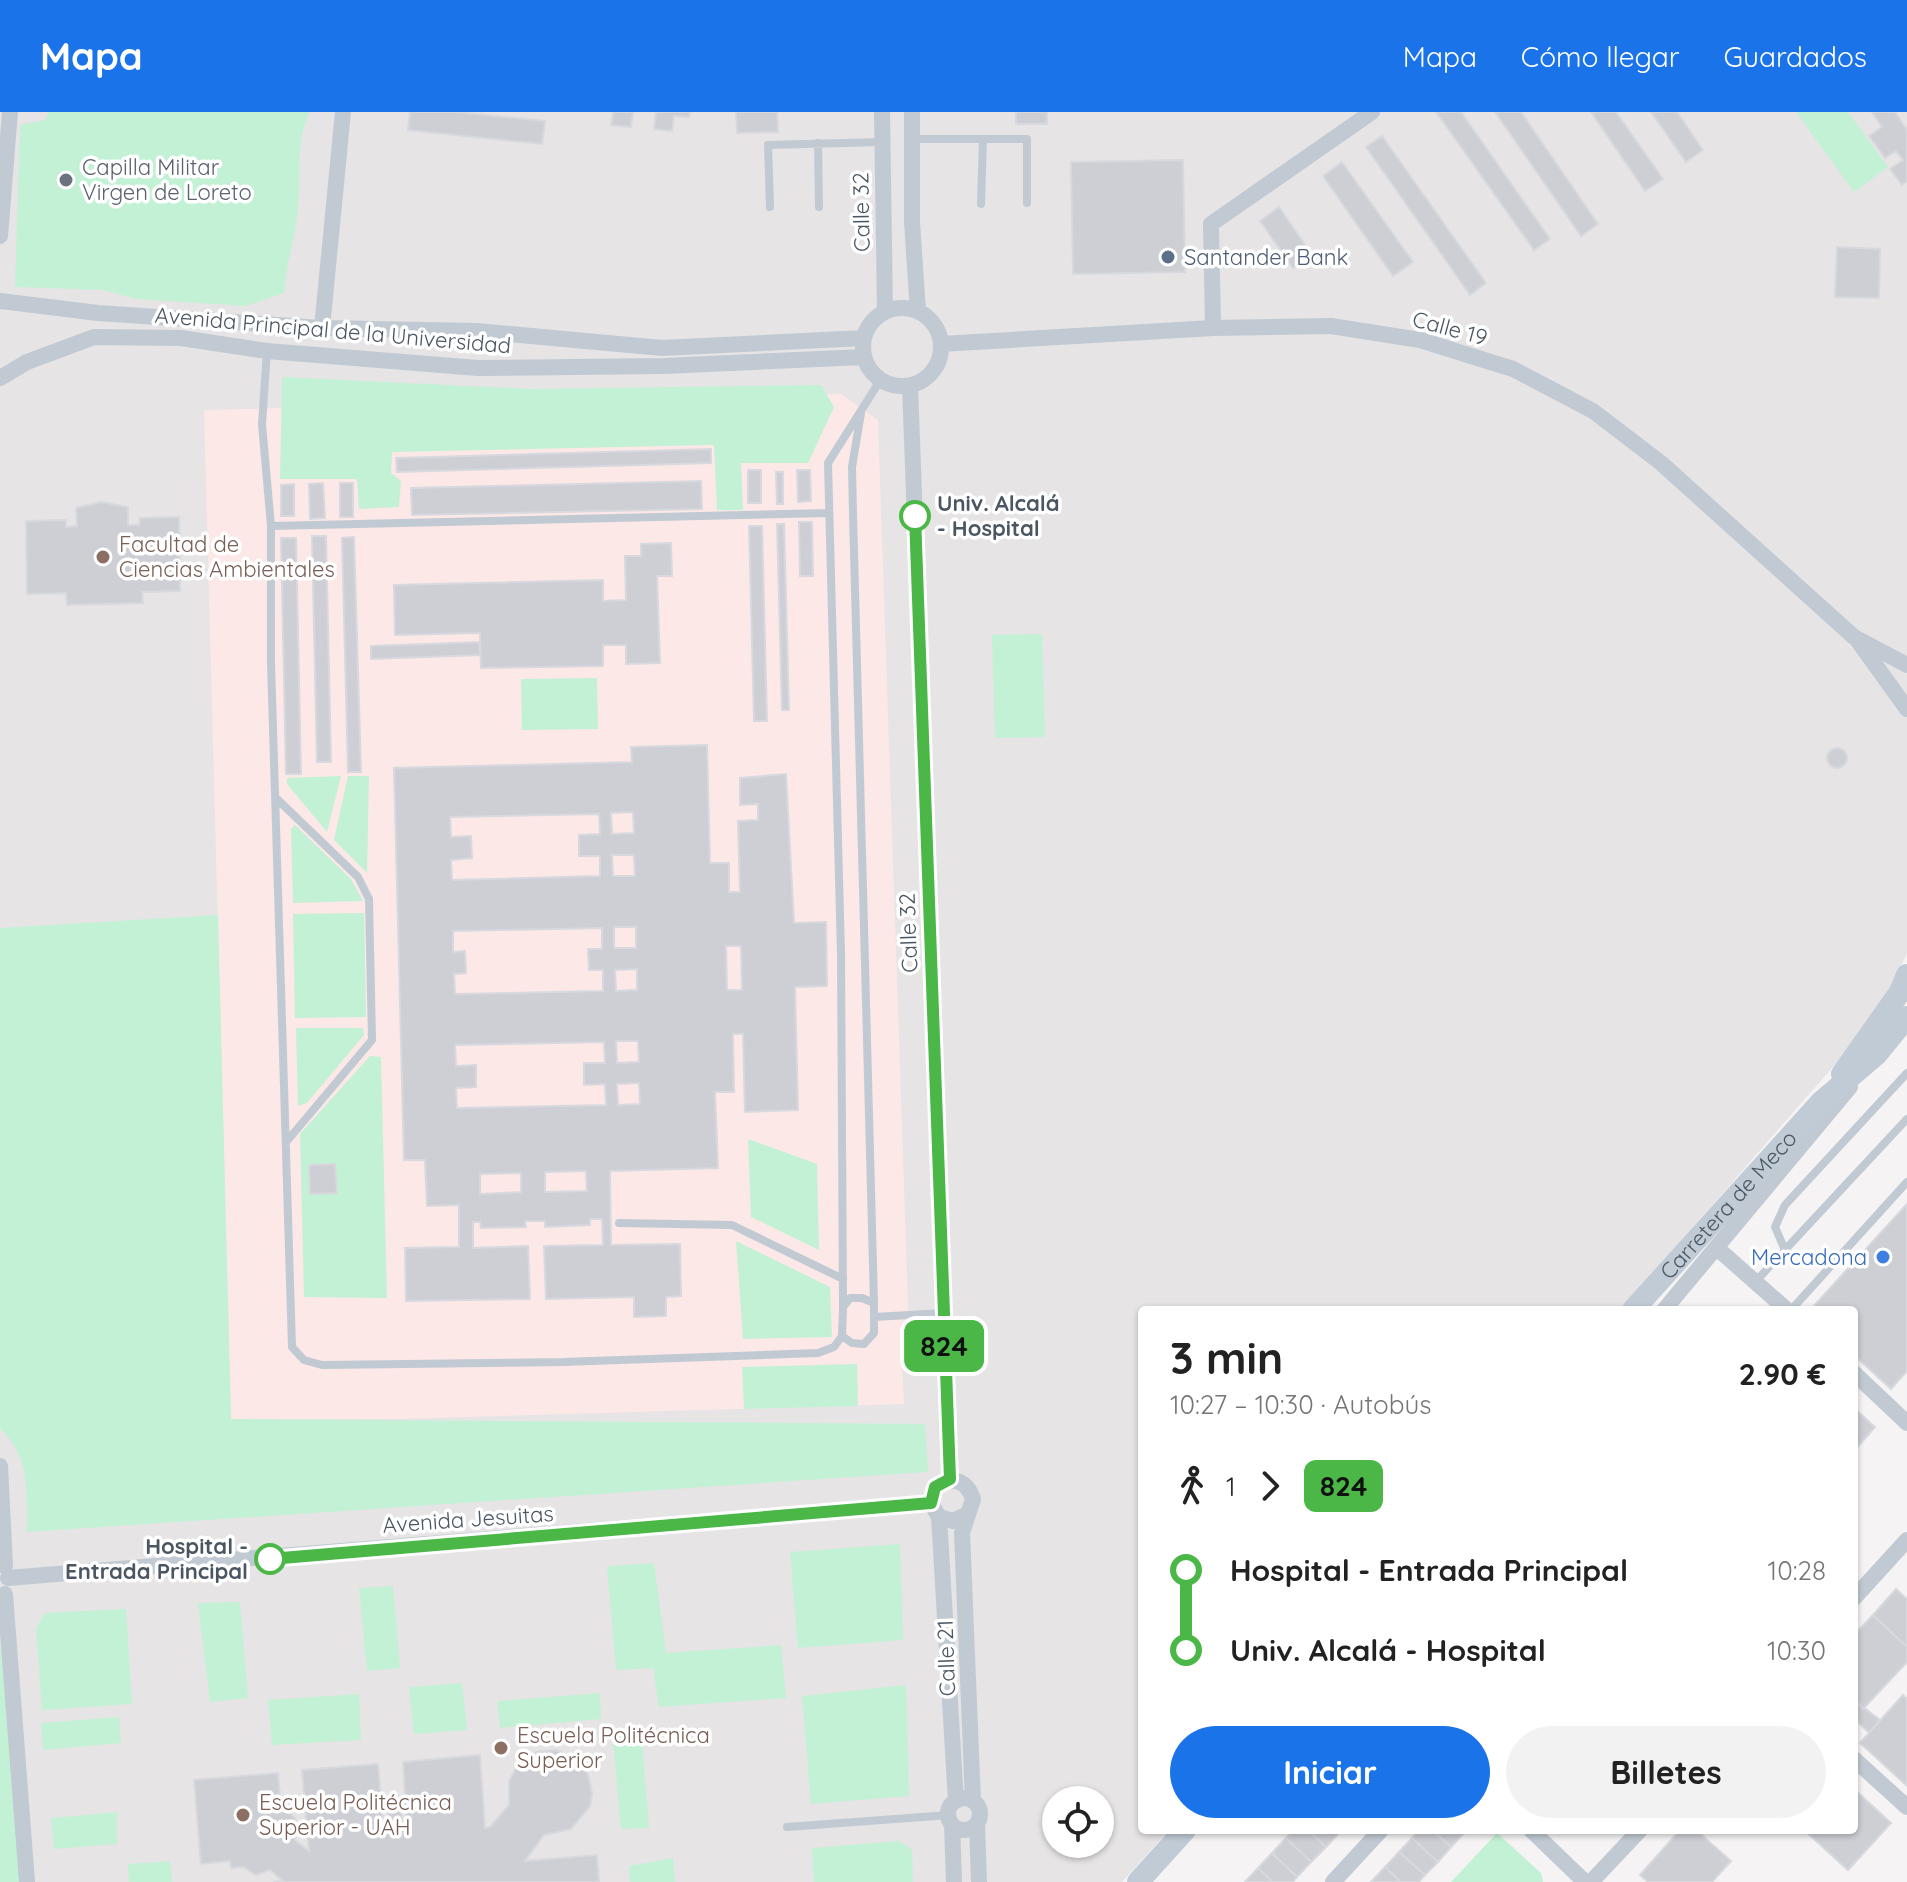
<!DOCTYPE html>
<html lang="es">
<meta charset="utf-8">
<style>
:root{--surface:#fff;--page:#f2f2f2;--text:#222;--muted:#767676;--accent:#1a73e8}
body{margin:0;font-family:Quicksand,sans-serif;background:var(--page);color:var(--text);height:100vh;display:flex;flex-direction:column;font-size:30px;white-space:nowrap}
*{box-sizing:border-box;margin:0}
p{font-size:26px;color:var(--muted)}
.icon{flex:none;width:44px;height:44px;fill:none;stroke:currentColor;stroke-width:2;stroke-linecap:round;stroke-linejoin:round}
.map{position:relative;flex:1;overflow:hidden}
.drawer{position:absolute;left:1138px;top:1194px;width:720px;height:528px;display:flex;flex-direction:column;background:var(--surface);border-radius:8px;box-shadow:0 2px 6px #0004}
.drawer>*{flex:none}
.badge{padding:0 16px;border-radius:12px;font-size:28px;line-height:52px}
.controls{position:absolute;left:1042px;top:1674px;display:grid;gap:16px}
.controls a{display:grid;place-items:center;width:72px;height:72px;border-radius:50%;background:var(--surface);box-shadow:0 2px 6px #0004;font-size:40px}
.map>.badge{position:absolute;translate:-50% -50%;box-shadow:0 0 0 4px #fff}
.legs{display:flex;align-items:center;gap:12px;height:88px;padding:0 32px;font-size:26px}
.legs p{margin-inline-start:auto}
.head{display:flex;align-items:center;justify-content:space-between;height:136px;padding:0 32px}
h1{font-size:44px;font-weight:800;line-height:60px}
.cta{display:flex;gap:16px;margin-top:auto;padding:16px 32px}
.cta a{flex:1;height:92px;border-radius:48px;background:var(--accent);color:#fff;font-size:32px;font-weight:800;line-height:92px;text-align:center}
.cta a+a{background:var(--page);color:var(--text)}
ul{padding:0 32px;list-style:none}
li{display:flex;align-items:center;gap:28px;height:80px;font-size:30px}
li i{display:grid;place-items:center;width:12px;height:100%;margin:0 10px;background:currentColor}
li i::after{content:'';width:20px;height:20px;margin:-10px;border:6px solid;border-radius:50%;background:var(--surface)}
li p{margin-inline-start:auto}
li:first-child i{background:linear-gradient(#0000 50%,currentColor 0)}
li:last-child i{background:linear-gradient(currentColor 50%,#0000 0)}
header{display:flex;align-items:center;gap:48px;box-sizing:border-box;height:112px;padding:0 40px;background:var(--accent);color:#fff}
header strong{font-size:38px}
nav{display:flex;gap:44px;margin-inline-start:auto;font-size:28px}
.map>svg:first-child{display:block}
.education{fill:#e6e4e5;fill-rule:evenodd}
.medical{fill:#fce8e6}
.green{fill:#c3f1d5}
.building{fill:#cdcfd5;stroke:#d7d9de;stroke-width:2;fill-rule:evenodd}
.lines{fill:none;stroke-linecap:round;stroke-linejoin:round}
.lane{stroke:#c1cad2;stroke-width:8}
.street{stroke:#c1cad2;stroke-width:16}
.secondary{stroke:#c1cbd6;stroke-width:22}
.line-1-casing{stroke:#fff;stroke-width:18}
.line-1{stroke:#4ab747;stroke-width:12}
.worship-dot{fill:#6b7280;stroke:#fff;stroke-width:3}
.service-dot{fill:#5c6f8a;stroke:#fff;stroke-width:3}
.stop-1-dot{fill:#fff;stroke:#4ab747;stroke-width:4}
.education-dot{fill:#8d6e63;stroke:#fff;stroke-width:3}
.shop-dot{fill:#3f7fe0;stroke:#fff;stroke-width:3}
.labels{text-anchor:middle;stroke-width:7;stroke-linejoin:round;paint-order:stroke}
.worship-label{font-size:22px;fill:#5b616d;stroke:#fff;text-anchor:start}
.street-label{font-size:22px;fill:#4a5661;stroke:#fff}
.service-label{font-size:22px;fill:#4e5e75;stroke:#fff;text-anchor:start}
.stop-label{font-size:22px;font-weight:bold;fill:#4a5661;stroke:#fff;text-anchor:start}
.education-label{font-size:22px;fill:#785e54;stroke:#fff;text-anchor:start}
.shop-label{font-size:22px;fill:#366cbe;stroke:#fff;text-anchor:end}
</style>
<header>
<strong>Mapa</strong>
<nav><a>Mapa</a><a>Cómo llegar</a><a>Guardados</a></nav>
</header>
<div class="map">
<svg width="1907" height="1770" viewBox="0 0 1907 1770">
<rect width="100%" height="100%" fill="#f5f3f3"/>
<path class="education" d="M0 0H1907V841L1890 878 1838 949 1621 1198H1142V1718H1169L1122 1770H0ZM1056 1688H1100V1732H1056Z"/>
<path class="medical" d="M841 282 878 308 909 1219 901 1229 904 1292 396 1307H231L204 298Z"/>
<path class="green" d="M49 0H310C295 31 301 60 298 94 296 123 286 151 284 181L246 194 137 187 103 178 15 175 20 13 45 8Z
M1796 0H1848L1888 55 1854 80Z
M282 265 532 277 821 273 834 295 808 351H741L743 398H717L714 333H709L392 340 391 361 401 369 399 395 359 397 357 367H280Z
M1042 522 1045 625 995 626 992 523Z
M597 566 598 617 522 618 521 567Z
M341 664 327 720 287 672V666Z
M348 664H369L367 761 334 728Z
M295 713 351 767 363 789 293 791 291 717Z
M364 801 366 905 295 906 293 802Z
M218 803 231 1307 925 1312 928 1360 27 1420C26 1377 32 1349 0 1316V816Z
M296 916H363L364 923 307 991 298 994Z
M370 944 381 945 387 1186 304 1185 300 1022Z
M748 1027 817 1052 819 1138 751 1105Z
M736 1129 830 1175 832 1225 743 1227Z
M857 1252 858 1294 744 1297 742 1255Z
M900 1432 903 1528 798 1536 790 1440Z
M654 1451 666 1541 781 1533 786 1586 659 1595 653 1556 616 1558 607 1454Z
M393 1474 400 1556 367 1559 359 1476Z
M240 1490 248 1586 210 1590 198 1491Z
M126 1497 132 1592 42 1598 36 1517 45 1501Z
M0 1528 20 1770H0Z
M462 1571 467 1618 414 1622 409 1575Z
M906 1573 909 1684 811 1692 802 1584Z
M600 1581 601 1607 500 1616 497 1589Z
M359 1582 361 1628 272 1633 268 1588Z
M119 1605 121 1631 43 1638 41 1611Z
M641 1616 649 1716 621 1717 612 1618Z
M117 1700V1732L54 1737 51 1706Z
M1497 1721 1541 1761 1543 1770H1451Z
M899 1729 912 1738 913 1770H814L812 1736Z
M673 1746 675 1770H630L629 1754Z
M170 1749 172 1770H129L128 1752Z"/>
<path class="building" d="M410 0H457L545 9 542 32 408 18Z
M613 0H633L631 15 611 13Z
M656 0H690L689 5 674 4 672 19 654 17Z
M736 0H777L778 20 737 21Z
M1016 0H1047V12H1016Z
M1436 0H1461L1550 127 1534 138Z
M1495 0H1521L1598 112 1581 124Z
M1591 0H1616L1663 67 1645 79Z
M1651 0H1677L1703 38 1686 50Z
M1872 0H1895L1907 18V69L1902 73 1890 57 1903 48 1896 39 1885 46 1869 24 1882 15Z
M1382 24 1486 171 1470 183 1366 35Z
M1183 48 1185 160 1073 162 1071 50Z
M1342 50 1413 150 1393 164 1323 64Z
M59 61 74 63 73 74 57 72Z
M1279 95 1312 143 1293 156 1260 109Z
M1837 135 1880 137 1879 186 1835 185Z
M711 337V351L397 360 396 346Z
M748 358H761V391H748Z
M797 358H810L811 389 798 390Z
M776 360H783V392H777Z
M701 369 702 397 412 403 411 376Z
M323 371 325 406 310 407 309 372Z
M340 371H353V405H340Z
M294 372V404H281V373Z
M101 390 128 395V413H139L140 406 179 405 180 479 142 480 143 491 67 493 66 481 27 482 26 409 66 408V415L77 414 76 396Z
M799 410H812L813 464H800Z
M777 412H784L789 598H782Z
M749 414H762L767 609H754Z
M312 424H326L331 650H317Z
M354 425 361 660H348L342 426Z
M281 426H296L301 662H286Z
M671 431 672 464H657L660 551 626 552V533H603V554L481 556 480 521 395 523 394 473 603 468V489L626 488 625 444H641V432Z
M480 530V543L371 547V534Z
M707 633 710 751H729V780H740L738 709 758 708V692L740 693V666L786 662 794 811 826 810 827 874 795 875 798 998 745 1000 743 922H733L734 980H715L718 1056 610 1059 611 1133 680 1132 681 1184 666 1185V1204L634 1205V1185L546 1187 544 1134 603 1133 602 1107H590V1113L545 1115V1109H525L526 1115 481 1116 480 1110H473V1136L528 1134 530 1187 406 1189 405 1136 459 1135V1093L427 1094 425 1048H404L394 656 632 650 631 635ZM633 700 634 721 612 722 611 701ZM599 702 600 722 579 723V744H600V764L452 768 451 748 472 746 471 724 451 725 450 705ZM612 743H634L635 764H613ZM614 815H636V836H614ZM602 816V837H588L589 858H603V879L455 882 454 862 466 861 465 839 453 840V819ZM726 834H741L742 878H727ZM637 857V878L616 879 615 858ZM616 929H638L639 950 617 951ZM604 930 605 951H584V973L605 972 606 993 457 996 456 976 476 975V953L456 954 455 933ZM639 971 640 992 618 993 617 972ZM586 1059 587 1079 545 1080V1060ZM521 1061V1080L480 1082V1062Z
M1827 646a10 10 0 1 1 20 0a10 10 0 1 1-20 0Z
M335 1052 337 1081 310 1082 309 1053Z
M1907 1092V1259L1891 1277 1854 1243V1198H1810Z
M1854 1296 1875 1315 1854 1339Z
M1896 1477 1907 1487V1535L1873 1503Z
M1873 1503 1907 1535V1550L1863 1597 1854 1588V1523Z
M1903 1583 1907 1587V1674L1860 1631Z
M1854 1588 1880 1608 1869 1621 1854 1606Z
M556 1638 576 1647 588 1662 592 1681 590 1694 571 1717 544 1723 525 1749 597 1743 599 1770H273L283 1769 270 1758 256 1763 243 1755 231 1756 230 1749 201 1752 194 1668 278 1661 281 1698H288L296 1708 298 1717 295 1728 309 1739 302 1658 378 1652 384 1722 390 1718 387 1687 400 1685 403 1717 407 1720 403 1650 480 1643 485 1716 490 1715 509 1693V1669L519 1651 536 1640Z
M1854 1677 1891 1711 1848 1758 1804 1718H1854Z
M1294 1718H1308L1326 1735 1311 1750 1286 1726Z
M1308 1718H1338L1340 1720 1326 1735Z
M1419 1718H1432L1451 1735 1438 1750 1412 1726Z
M1432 1718H1461L1464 1721 1451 1735Z
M1680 1718H1696L1731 1749 1712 1770H1648L1640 1763Z
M1286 1726 1311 1750 1297 1765 1272 1741Z
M1412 1726 1438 1750 1425 1763 1399 1740Z
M1399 1740 1425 1763 1419 1770H1401L1385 1755Z
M1272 1741 1297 1765 1293 1770H1273L1258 1756Z
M1385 1755 1401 1770H1371Z
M1258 1756 1273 1770H1245Z"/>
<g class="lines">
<path class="lane" d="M913 27H1027V91
M818 31 819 95
M981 92 983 27
M770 95 768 33 882 30
M267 239 262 312 271 414V551L292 1235 304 1248 322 1253 563 1250 818 1241 834 1235 842 1224
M861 301 852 355 853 402 874 1191
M271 414 829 401
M278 688 358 765 369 787 372 928 287 1029
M619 1111 732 1113 843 1167
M1785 1138 1775 1115 1785 1093 1907 961
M1756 1169 1907 1007
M850 1186H862L874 1191V1221L864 1232 852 1231 842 1224 843 1195Z
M843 1195 841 841 828 351 881 267
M1791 1198 1907 1070
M874 1205 943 1201
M787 1715 949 1703"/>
<path class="street" d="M882 0 885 200
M912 0V110L918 199
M0 124 10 0
M0 189 98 201 322 216 477 219 662 236 864 226
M863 235a39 39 0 1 1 78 0a39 39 0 1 1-78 0Z
M322 216 343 0
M1213 216 1211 112 1372 0
M941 232 1213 216 1331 214 1420 228 1513 257 1593 299 1661 351 1854 525 1907 553
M0 266 27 250 94 225 181 226 267 239 478 256 664 254 864 245
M910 273 950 1367
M1858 529 1907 597
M1718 1137 1787 1198
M1664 1198 1850 975
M1854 1261 1907 1311
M0 1354 5 1454
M968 1402 953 1409 939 1405 931 1391 935 1375C951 1363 967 1368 973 1387L962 1421 973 1689
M939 1405 956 1689
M8 1466 931 1391
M5 1482 27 1770
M1854 1486 1907 1428
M1854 1647 1907 1695
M948 1702a16 16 0 1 1 32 0a16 16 0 1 1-32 0Z
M952 1712 954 1770
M977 1712 979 1770
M1531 1718 1585 1770
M1333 1770 1381 1718
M1591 1770 1640 1718"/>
<g class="secondary">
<path d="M1842 962 1900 880 1907 863"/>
<path id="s1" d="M1633 1198 1822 989 1876 943 1907 905"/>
<path d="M1138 1770 1185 1718"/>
</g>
</g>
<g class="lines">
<defs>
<path id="line-1" d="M270 1447 931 1391 935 1375 950 1367 915 404"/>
</defs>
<use href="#line-1" class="line-1-casing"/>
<use href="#line-1" class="line-1"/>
</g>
<circle class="worship-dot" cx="66" cy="68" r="8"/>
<circle class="service-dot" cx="1168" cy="145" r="8"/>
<g class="stop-1-dot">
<circle cx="915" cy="404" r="14"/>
<circle cx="270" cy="1447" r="14"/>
</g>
<g class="education-dot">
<circle cx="103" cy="445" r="8"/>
<circle cx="501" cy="1636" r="8"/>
<circle cx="243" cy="1703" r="8"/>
</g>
<circle class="shop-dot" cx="1883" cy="1145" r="8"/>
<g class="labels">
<g class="worship-label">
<text x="82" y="63">Capilla Militar<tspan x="82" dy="25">Virgen de Loreto</tspan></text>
</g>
<g class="street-label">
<text transform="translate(861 100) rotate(-91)" y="8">Calle 32</text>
<text transform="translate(1450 216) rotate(15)" y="8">Calle 19</text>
<text transform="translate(333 218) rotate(5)" y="8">Avenida Principal de la Universidad</text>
<text transform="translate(908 821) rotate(-92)" y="8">Calle 32</text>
<text dy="8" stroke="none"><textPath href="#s1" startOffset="142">Carretera de Meco</textPath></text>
<text transform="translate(468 1407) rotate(-4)" y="8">Avenida Jesuitas</text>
<text transform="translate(946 1546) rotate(-92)" y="8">Calle 21</text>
</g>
<g class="service-label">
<text x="1184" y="153">Santander Bank</text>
</g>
<g class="stop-label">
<text x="937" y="399">Univ. Alcalá<tspan x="937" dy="25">- Hospital</tspan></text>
<text x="248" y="1442" text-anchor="end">Hospital -<tspan x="248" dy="25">Entrada Principal</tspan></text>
</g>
<g class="education-label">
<text x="119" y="440">Facultad de<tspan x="119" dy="25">Ciencias Ambientales</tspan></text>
<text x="517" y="1631">Escuela Politécnica<tspan x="517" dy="25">Superior</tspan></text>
<text x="259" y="1698">Escuela Politécnica<tspan x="259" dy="25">Superior - UAH</tspan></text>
</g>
<g class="shop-label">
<text x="1867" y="1153">Mercadona</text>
</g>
</g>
</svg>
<div class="controls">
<a><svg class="icon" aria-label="locate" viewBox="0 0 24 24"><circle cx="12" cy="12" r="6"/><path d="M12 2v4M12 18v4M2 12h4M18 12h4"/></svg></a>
</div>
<b class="badge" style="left:944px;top:1234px;background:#4ab747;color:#111">824</b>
<section class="drawer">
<div class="head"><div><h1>3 min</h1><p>10:27 – 10:30 · Autobús</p></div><b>2.90 €</b></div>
<div class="legs"><svg class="icon" aria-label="walk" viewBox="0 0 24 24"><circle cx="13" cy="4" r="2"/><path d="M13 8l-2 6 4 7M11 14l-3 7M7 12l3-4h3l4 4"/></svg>1<svg class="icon" aria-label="forward" viewBox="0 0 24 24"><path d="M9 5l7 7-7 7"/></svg><b class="badge" style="background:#4ab747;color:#111">824</b></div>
<ul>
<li><i style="color:#4ab747"></i><b>Hospital - Entrada Principal</b><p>10:28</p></li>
<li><i style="color:#4ab747"></i><b>Univ. Alcalá - Hospital</b><p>10:30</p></li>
</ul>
<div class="cta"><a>Iniciar</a><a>Billetes</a></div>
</section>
</div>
